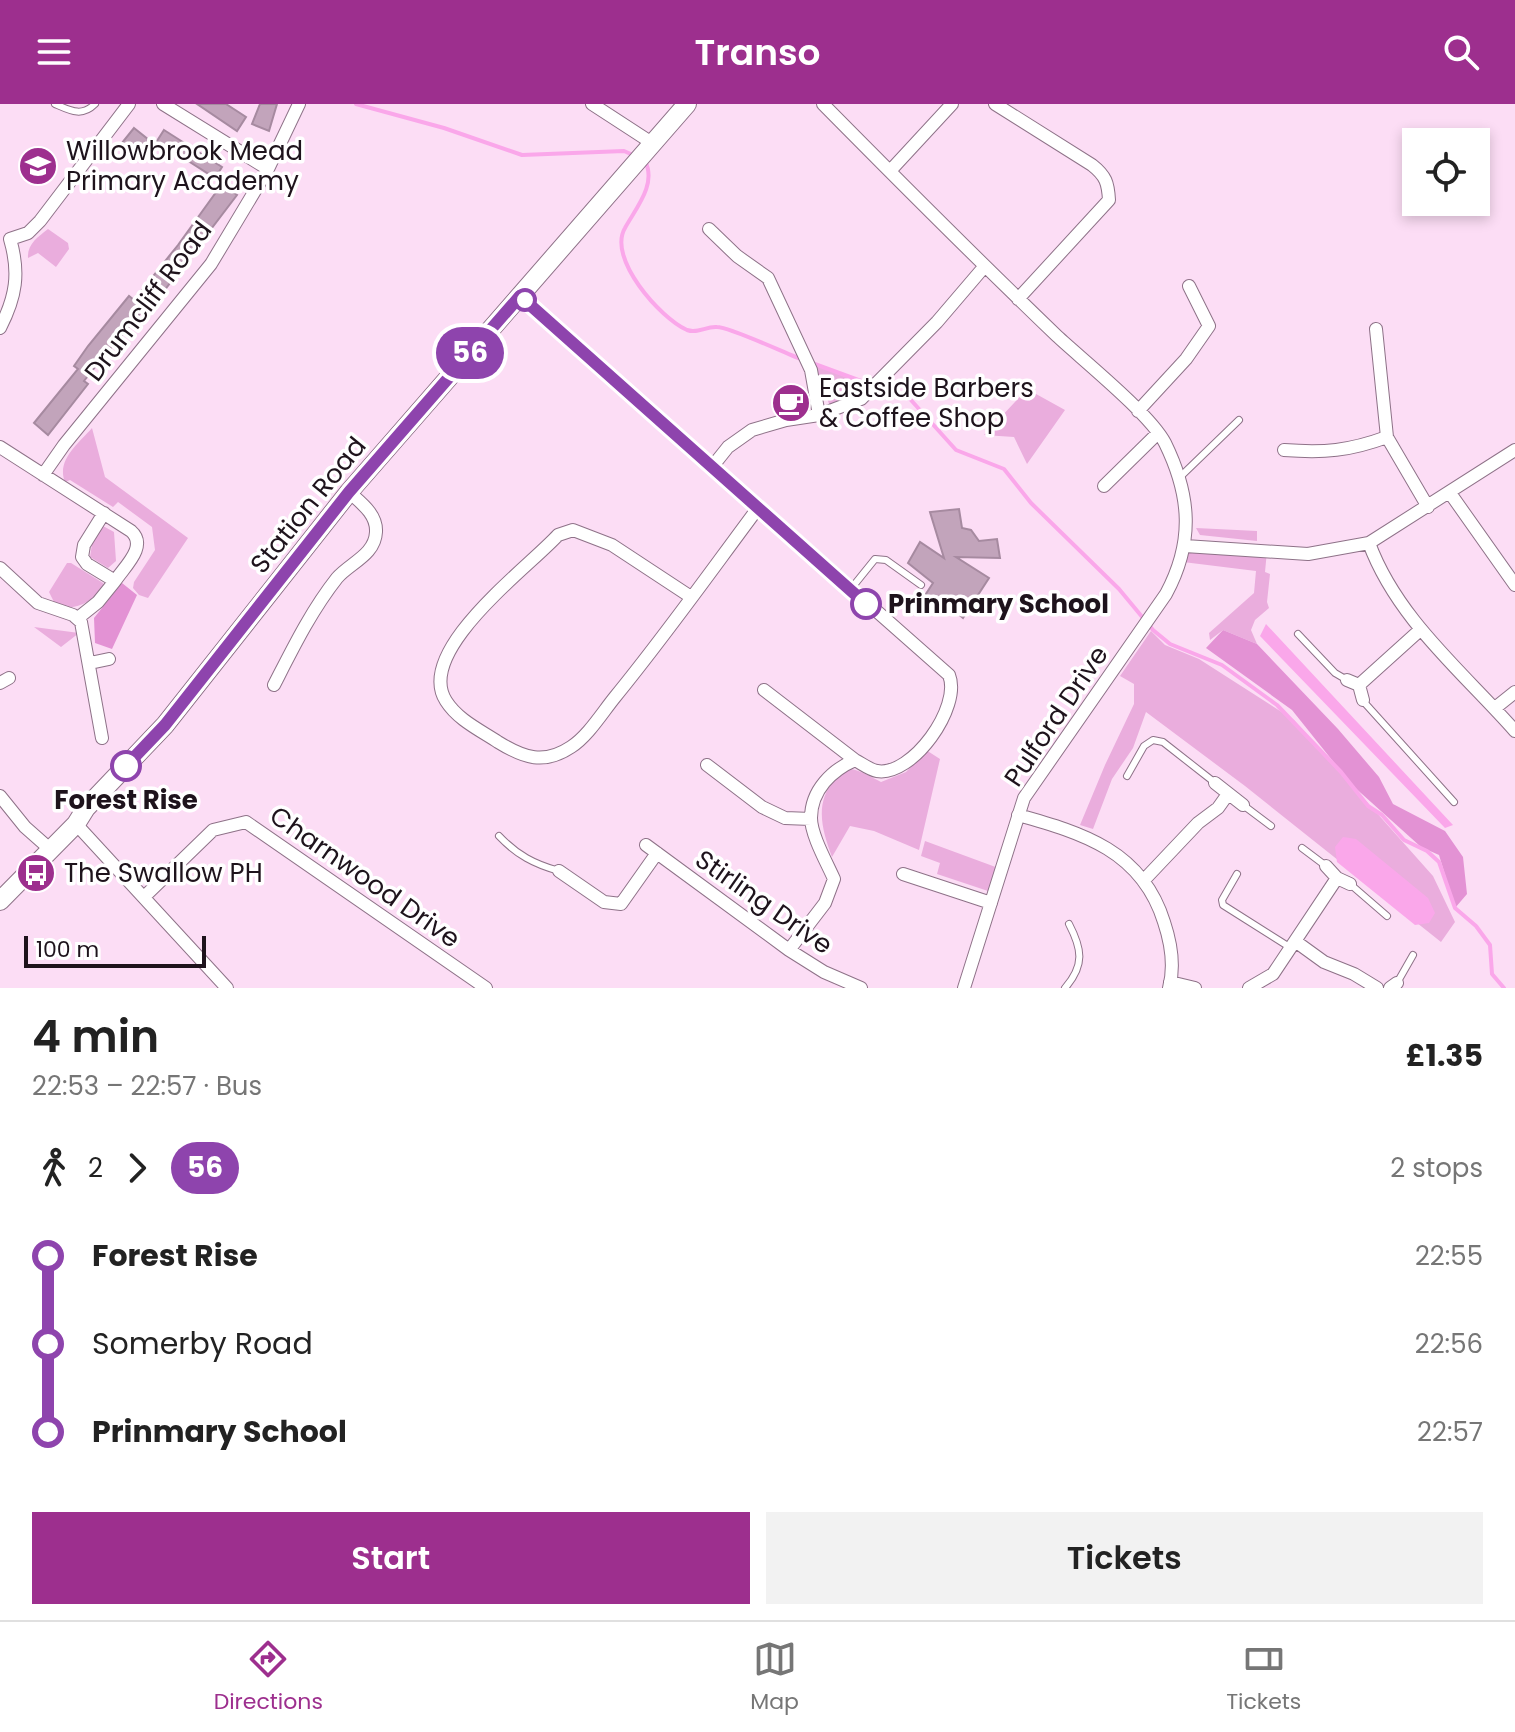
<!DOCTYPE html>
<meta charset="utf-8">
<style>
:root{--surface:#fff;--page:#f2f2f2;--text:#222;--muted:#767676;--line:#e0e0e0;--accent:#9d2f8e}
body{margin:0;font-family:Poppins,sans-serif;background:var(--page);color:var(--text);height:100vh;display:flex;flex-direction:column;font-size:30px;white-space:nowrap}
*{box-sizing:border-box;margin:0}
p{font-size:26px;color:var(--muted)}
.icon{flex:none;width:44px;height:44px;fill:none;stroke:currentColor;stroke-width:2;stroke-linecap:round;stroke-linejoin:round}
.map{position:relative;height:884px;overflow:hidden}
.panel{display:flex;flex-direction:column;background:var(--surface);flex:1}
.panel>*{flex:none}
.badge{padding:0 16px;border-radius:26px;font-size:28px;line-height:52px}
.controls{position:absolute;left:1402px;top:24px;display:grid;gap:16px}
.controls a{display:grid;place-items:center;width:88px;height:88px;border-radius:0px;background:var(--surface);box-shadow:0 4px 12px #0003;font-size:40px}
.scale{position:absolute;left:24px;bottom:20px;width:182px;box-sizing:border-box;padding-left:8px;border:4px solid #1e131c;border-top:0;font-size:22px;line-height:28px;white-space:nowrap;color:#1e131c;-webkit-text-stroke:6px #fff;paint-order:stroke}
.map>.badge{position:absolute;translate:-50% -50%;box-shadow:0 0 0 4px #fff}
.legs{display:flex;align-items:center;gap:12px;height:88px;padding:0 32px;font-size:26px}
.legs p{margin-inline-start:auto}
.headline{display:flex;align-items:center;justify-content:space-between;height:136px;padding:0 32px}
h1{font-size:44px;font-weight:600;line-height:60px}
.cta{display:flex;gap:16px;margin-top:auto;padding:16px 32px}
.cta a{flex:1;height:92px;border-radius:0px;background:var(--accent);color:#fff;font-size:32px;font-weight:600;line-height:92px;text-align:center}
.cta a+a{background:var(--page);color:var(--text)}
ul{padding:0 32px;list-style:none}
li{display:flex;align-items:center;gap:28px;height:88px;font-size:30px}
li i{display:grid;place-items:center;width:12px;height:100%;margin:0 10px;background:currentColor}
li i::after{content:'';width:20px;height:20px;margin:-10px;border:6px solid;border-radius:50%;background:var(--surface)}
li p{margin-inline-start:auto}
li:first-child i{background:linear-gradient(#0000 50%,currentColor 0)}
li:last-child i{background:linear-gradient(currentColor 50%,#0000 0)}
header{display:flex;justify-content:space-between;align-items:center;height:104px;padding:0 32px;background:var(--accent);color:#fff;font-size:36px;font-weight:600}
.tab-bar{display:flex;justify-content:space-around;align-items:center;height:112px;border-top:2px solid var(--line);background:var(--surface);font-size:22px;color:var(--muted)}
.tab-bar a{display:grid;justify-items:center;gap:4px}
.tab-bar .selected{color:var(--accent)}
.map>svg:first-child{display:block}
.green{fill:#eaaddd}
.forest{fill:#e392d4}
.water{fill:#faa7ea}
.lines{fill:none;stroke-linecap:round;stroke-linejoin:round}
.stream{stroke:#faa7ea;stroke-width:4}
.building{fill:#c2a4bb;stroke:#a68aa0;stroke-width:2}
.lane-casing{stroke:#8e7288;stroke-width:8}
.street-casing{stroke:#8e7288;stroke-width:14}
.secondary-casing{stroke:#8e7288;stroke-width:20}
.lane{stroke:#fff;stroke-width:6}
.street{stroke:#fff;stroke-width:12}
.secondary{stroke:#fff;stroke-width:18}
.line-1-casing{stroke:#fff;stroke-width:18}
.line-1{stroke:#8e44ad;stroke-width:12}
.stop-1-dot{fill:#fff;stroke:#8e44ad;stroke-width:4}
.labels{text-anchor:middle;stroke-width:7;stroke-linejoin:round;paint-order:stroke}
.poi-label{font-size:26px;fill:#1e131c;stroke:#fff;text-anchor:start}
.street-label{font-size:26px;fill:#1e131c;stroke:#fff}
.stop-label{font-size:26px;font-weight:bold;fill:#1e131c;stroke:#fff;text-anchor:start}
</style>
<header><svg class="icon" aria-label="menu" viewBox="0 0 24 24"><path d="M4 6h16M4 12h16M4 18h16"/></svg>Transo<svg class="icon" aria-label="search" viewBox="0 0 24 24"><circle cx="10" cy="10" r="6"/><path d="M15 15l6 6"/></svg></header>
<div class="map">
<svg width="1515" height="884" viewBox="0 0 1515 884">
<rect width="100%" height="100%" fill="#fcddf5"/>
<path class="green" d="M48 125 68 139 69 145 56 163 38 149 28 154C27 140 38 133 48 125Z
M818 261 863 278 830 302 814 262Z
M1027 285 1065 306 1027 360 1014 333 984 331Z
M92 324 105 373 188 434 148 494 139 491 133 484 134 478 155 446 152 423 118 398 113 403 70 376 65 378C56 356 79 339 92 324Z
M103 422 114 428 116 457 108 464 90 453 92 440Z
M1196 424 1257 427V437L1200 431Z
M1185 442 1267 447 1265 468 1270 470 1267 498 1269 504 1255 516 1251 526 1257 540 1223 526 1210 536 1209 529 1254 489 1256 467 1183 458Z
M67 459H71L103 479 104 482C91 498 78 507 56 502L49 488Z
M34 523 79 529 61 543Z
M1151 527 1165 541 1199 555 1294 616 1433 772 1455 818 1441 838 1245 682 1146 608 1133 644 1112 675 1093 725 1080 721 1105 661 1134 600V580L1120 572Z
M926 646 940 655 919 746 874 727 850 722 832 753C822 726 814 699 835 675 839 670 845 665 851 665 860 666 873 674 881 678L906 668Z
M925 737 1001 765 991 788 937 770 940 759 921 752Z"/>
<path class="forest" d="M122 479 137 491 112 545 95 539 94 514Z
M1223 526 1257 540 1338 625 1379 673 1393 700 1445 727 1463 753 1467 790 1455 804 1439 751 1421 743 1352 681 1292 606 1206 544Z"/>
<path class="water" d="M1266 520 1453 721 1445 724 1260 532Z
M1343 733 1356 735 1428 794 1435 809 1429 819 1415 821 1337 758 1335 743Z"/>
<g class="lines">
<path class="stream" d="M356 0 444 24 522 51 624 47 633 51
M645 57C657 80 636 104 625 124 607 154 660 214 687 226 698 230 706 222 717 223 730 223 787 250 803 256
M812 259 910 295 956 346 1004 365 1031 399 1119 485 1153 526 1170 540 1222 561 1277 601 1341 668 1368 702 1382 711 1404 736 1427 747 1439 758 1455 804 1476 822 1490 841 1492 870 1504 884"/>
</g>
<path class="building" d="M197 0H226L246 13 237 27Z
M260 0H277L269 27 252 20Z
M134 24 149 36 137 52 121 40Z
M164 26 222 63 215 74 157 37Z
M222 80 237 91 151 204 147 201 100 257 84 277 88 280 48 331 34 319 78 265 74 262 88 242 129 192 134 196 178 141Z
M959 405 962 424 971 426 979 437 997 435 1000 454 956 453 989 474 963 514 941 495 937 501 924 493 933 479 908 459 920 438 944 454 930 408Z"/>
<g class="lines">
<defs>
<path id="lane" d="M55 0C71 7 82 13 95 0
M1180 373 1239 316
M850 486 875 455 886 456 921 481
M1298 530 1335 569 1347 576
M1363 597 1454 698
M1127 672 1144 642 1153 636 1163 638 1214 678
M1243 701 1271 722
M499 732C517 751 534 760 559 767
M1302 744 1326 762
M1237 770 1222 796 1223 801 1291 844
M1350 780 1387 812
M1397 879 1413 851
M1065 884C1085 861 1082 845 1069 820"/>
<path id="street" d="M163 0 268 65
M592 0 652 39
M823 0C900 78 978 156 1057 232 1084 257 1150 310 1165 339 1191 392 1194 438 1166 490L1024 694 964 884
M995 0 1092 61C1106 72 1108 79 1109 96L1018 195
M890 67 952 0
M709 125 737 152 768 174 811 266 819 311
M520 192 949 571C962 603 912 673 877 667 870 666 861 659 855 656 832 666 811 686 811 714 811 731 827 759 834 775L825 799 789 846
M0 224C16 193 20 169 10 135L28 129 40 117 129 0
M1376 225 1387 333 1428 403
M1138 307 1186 255 1209 222 1189 182
M0 343 131 427C148 442 125 462 115 477L87 460 82 453 84 441 104 409
M1284 346C1324 349 1349 347 1387 333
M712 363 728 343 752 326 786 316 819 311 861 295 937 218 984 163
M43 371 64 341 211 160 268 65 299 0
M1104 382 1158 329
M1450 389 1515 481
M1369 439C1397 515 1463 568 1515 627
M1185 442 1308 450 1369 439 1515 346
M0 464 38 499 73 511 81 518 102 634
M691 493 612 441 573 426 558 431C528 464 414 547 446 597 458 616 480 626 498 638 524 654 544 661 571 643 588 632 602 609 615 593 665 532 711 467 758 404
M78 514 98 498 115 477
M90 559 109 555
M1347 576 1359 581 1363 596
M0 579 9 574
M274 581C293 544 311 507 337 474 350 459 375 451 376 428 377 410 361 399 349 388
M1359 581 1420 526
M764 586 855 656
M1495 604 1515 588
M707 661 762 703 785 714 811 715
M1215 679 1243 701
M0 692 25 723 51 746
M1018 711C1083 729 1142 747 1164 818 1171 839 1175 862 1169 884
M76 720 227 884
M646 741 789 846 824 868 861 884
M1326 762 1337 774 1350 780
M559 767 604 798 621 800 657 749
M903 770 991 799
M1144 776 1198 719 1218 704 1228 690
M145 792 213 726 246 718 486 884
M1295 837 1324 858 1354 870 1377 884
M1170 878 1195 884
M1249 884 1273 870 1337 774
M1390 884 1397 879"/>
<path id="secondary" d="M0 797 76 720 86 704 165 621 349 388 687 0"/>
</defs>
<use href="#lane" class="lane-casing"/>
<use href="#street" class="street-casing"/>
<use href="#secondary" class="secondary-casing"/>
<use href="#lane" class="lane"/>
<use href="#street" class="street"/>
<use href="#secondary" class="secondary"/>
</g>
<g class="lines">
<defs>
<path id="line-1" d="M126 662 165 621 349 388 520 192 866 500"/>
</defs>
<use href="#line-1" class="line-1-casing"/>
<use href="#line-1" class="line-1"/>
</g>
<defs>
<symbol id="school-disc" viewBox="-11 -11 22 22"><circle r="9.5" fill="#9d2f8e" stroke="#fff"/><path d="M0-5L7-2L0 1L-7-2ZM-4 1L0 2.5L4 1V4Q0 6-4 4Z" fill="#fff"/></symbol>
<symbol id="cafe-disc" viewBox="-11 -11 22 22"><circle r="9.5" fill="#9d2f8e" stroke="#fff"/><path d="M-5.5-4.5H6V0H3Q3 3.5 0 3.5H-2.5Q-5.5 3.5-5.5 0ZM3-3.2v2h1.7v-2ZM-6 4.5H4V6H-6Z" fill="#fff"/></symbol>
<symbol id="bus-disc" viewBox="-11 -11 22 22"><circle r="9.5" fill="#9d2f8e" stroke="#fff"/><path d="M-5-6H5V4H4V6H2V4H-2V6H-4V4H-5ZM-3.5-4V0h7V-4ZM-3.5 1.2v1.5H-2V1.2ZM2 1.2v1.5H3.5V1.2Z" fill="#fff"/></symbol>
</defs>
<g fill-rule="evenodd">
<use href="#school-disc" x="16" y="40" width="44" height="44"/>
<use href="#cafe-disc" x="769" y="277" width="44" height="44"/>
<use href="#bus-disc" x="14" y="747" width="44" height="44"/>
</g>
<g class="stop-1-dot">
<circle cx="525" cy="196" r="10"/>
<circle cx="866" cy="500" r="14"/>
<circle cx="126" cy="662" r="14"/>
</g>
<g class="labels">
<g class="poi-label">
<text x="66" y="56">Willowbrook Mead<tspan x="66" dy="30">Primary Academy</tspan></text>
<text x="819" y="293">Eastside Barbers<tspan x="819" dy="30">&amp; Coffee Shop</tspan></text>
<text x="64" y="778">The Swallow PH</text>
</g>
<g class="street-label">
<text transform="translate(148 197) rotate(-53)" y="9">Drumcliff Road</text>
<text transform="translate(308 401) rotate(-51)" y="9">Station Road</text>
<text transform="translate(1056 612) rotate(-56)" y="9">Pulford Drive</text>
<text transform="translate(365 773) rotate(35)" y="9">Charnwood Drive</text>
<text transform="translate(764 798) rotate(35)" y="9">Stirling Drive</text>
</g>
<g class="stop-label">
<text x="888" y="509">Prinmary School</text>
<text x="126" y="705" text-anchor="middle">Forest Rise</text>
</g>
</g>
</svg>
<div class="controls">
<a><svg class="icon" aria-label="locate" viewBox="0 0 24 24"><circle cx="12" cy="12" r="6"/><path d="M12 2v4M12 18v4M2 12h4M18 12h4"/></svg></a>
</div>
<div class="scale">100 m</div>
<b class="badge" style="left:470px;top:249px;background:#8e44ad;color:#fff">56</b>
</div>
<section class="panel">
<div class="headline"><div><h1>4 min</h1><p>22:53 – 22:57 · Bus</p></div><b>£1.35</b></div>
<div class="legs"><svg class="icon" aria-label="walk" viewBox="0 0 24 24"><circle cx="13" cy="4" r="2"/><path d="M13 8l-2 6 4 7M11 14l-3 7M7 12l3-4h3l4 4"/></svg>2<svg class="icon" aria-label="forward" viewBox="0 0 24 24"><path d="M9 5l7 7-7 7"/></svg><b class="badge" style="background:#8e44ad;color:#fff">56</b><p>2 stops</p></div>
<ul>
<li><i style="color:#8e44ad"></i><b>Forest Rise</b><p>22:55</p></li>
<li><i style="color:#8e44ad"></i><span>Somerby Road</span><p>22:56</p></li>
<li><i style="color:#8e44ad"></i><b>Prinmary School</b><p>22:57</p></li>
</ul>
<div class="cta"><a>Start</a><a>Tickets</a></div>
</section>
<nav class="tab-bar">
<a class="selected"><svg class="icon" aria-label="directions" viewBox="0 0 24 24"><path d="M12 3l9 9-9 9-9-9zM9 14v-3h6M13 9l2 2-2 2"/></svg>Directions</a>
<a><svg class="icon" aria-label="map" viewBox="0 0 24 24"><path d="M3 6l6-2 6 2 6-2v14l-6 2-6-2-6 2zM9 4v14M15 6v14"/></svg>Map</a>
<a><svg class="icon" aria-label="tickets" viewBox="0 0 24 24"><path d="M3 7h18v10H3zM15 7v10"/></svg>Tickets</a>
</nav>
